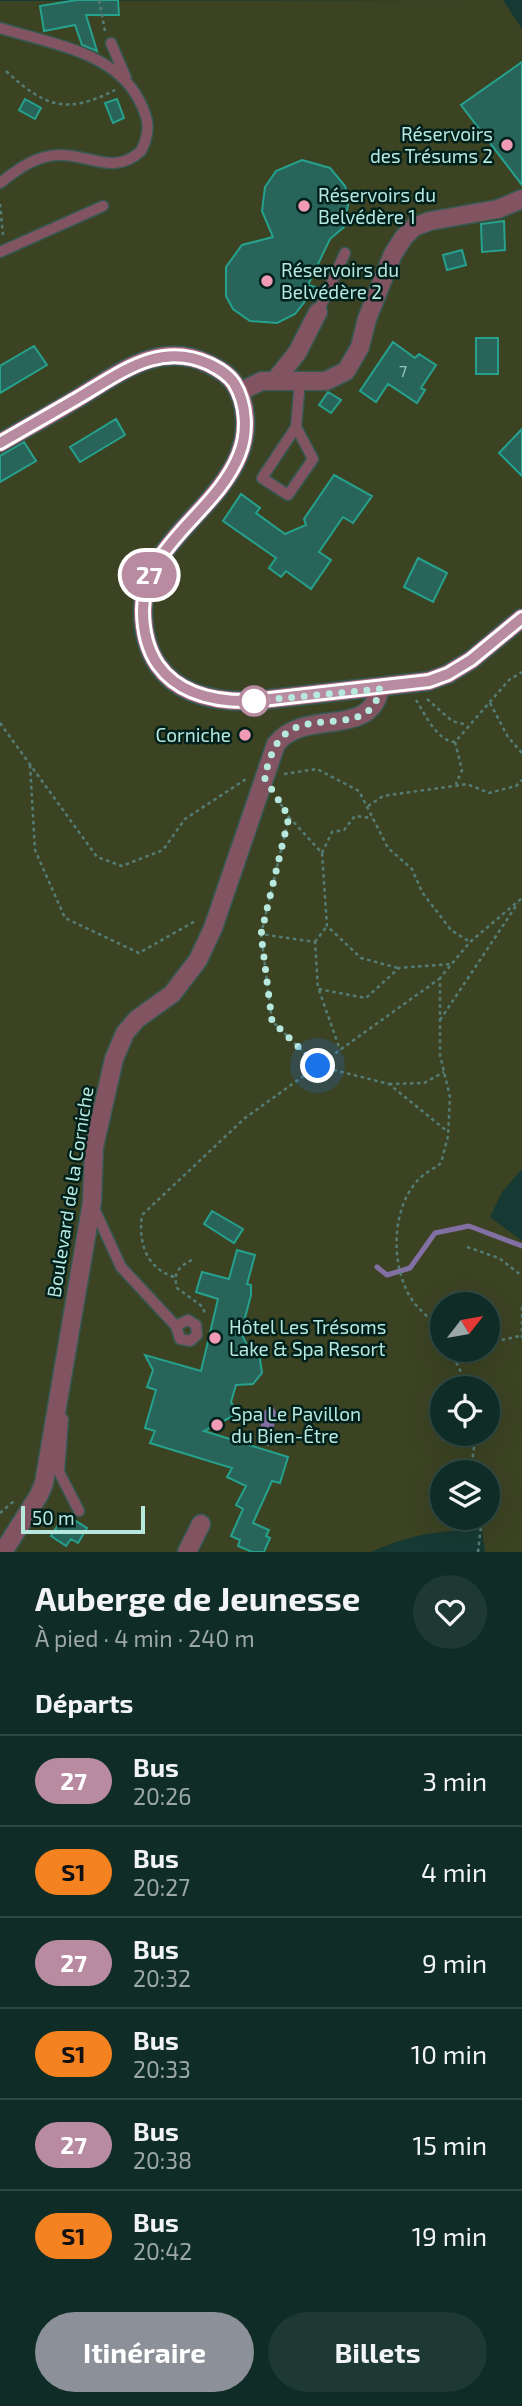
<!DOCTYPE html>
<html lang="fr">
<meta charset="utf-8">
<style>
:root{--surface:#102c26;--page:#1e3832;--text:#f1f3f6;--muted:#9ca7a7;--line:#304843;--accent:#8c9099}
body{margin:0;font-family:"Exo 2",sans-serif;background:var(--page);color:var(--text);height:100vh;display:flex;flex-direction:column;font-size:26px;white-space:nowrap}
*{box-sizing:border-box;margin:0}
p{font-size:23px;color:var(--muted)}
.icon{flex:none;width:38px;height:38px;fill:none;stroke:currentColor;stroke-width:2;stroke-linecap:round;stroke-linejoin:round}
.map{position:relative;height:1552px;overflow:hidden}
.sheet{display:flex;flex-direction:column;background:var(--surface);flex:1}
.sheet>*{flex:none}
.badge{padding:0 14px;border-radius:23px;font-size:24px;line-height:46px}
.needle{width:46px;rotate:59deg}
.controls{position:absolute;left:430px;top:1292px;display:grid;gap:14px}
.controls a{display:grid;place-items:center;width:70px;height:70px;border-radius:50%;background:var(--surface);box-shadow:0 7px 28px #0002,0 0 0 2px var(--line);font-size:35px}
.scale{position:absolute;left:21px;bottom:18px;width:124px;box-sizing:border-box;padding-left:7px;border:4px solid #b6e8dd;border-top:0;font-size:19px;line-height:24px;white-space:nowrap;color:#b6e8dd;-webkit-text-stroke:5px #00201b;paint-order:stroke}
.you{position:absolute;width:35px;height:35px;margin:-18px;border:5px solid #fff;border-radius:50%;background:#1a73e8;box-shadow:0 0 0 10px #1a73e833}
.map>.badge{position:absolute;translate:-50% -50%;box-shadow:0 0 0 4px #fff}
h2{padding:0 35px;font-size:26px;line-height:63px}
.round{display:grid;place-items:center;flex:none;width:74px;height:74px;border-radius:37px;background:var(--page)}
.summary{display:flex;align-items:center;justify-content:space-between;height:119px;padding:0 35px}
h1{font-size:33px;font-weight:700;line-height:52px}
.action{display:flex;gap:14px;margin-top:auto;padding:14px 35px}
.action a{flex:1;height:80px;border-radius:42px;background:var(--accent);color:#fff;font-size:28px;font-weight:700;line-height:80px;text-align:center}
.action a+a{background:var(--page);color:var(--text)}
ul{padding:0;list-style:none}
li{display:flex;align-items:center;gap:21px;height:91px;padding:0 35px;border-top:2px solid var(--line)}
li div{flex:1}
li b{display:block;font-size:26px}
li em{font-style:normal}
li .badge{min-width:77px;font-weight:700;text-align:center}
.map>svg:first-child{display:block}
.green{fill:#3c4323;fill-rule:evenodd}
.water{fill:#8270a5}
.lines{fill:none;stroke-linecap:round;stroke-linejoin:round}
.stream{stroke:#8270a5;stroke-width:5}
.building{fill:#286459;stroke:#25a18e;stroke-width:2}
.lane-casing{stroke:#335952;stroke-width:13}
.street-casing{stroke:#335952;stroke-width:21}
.secondary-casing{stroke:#335952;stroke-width:21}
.path{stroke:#547d75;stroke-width:2.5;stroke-dasharray:3.5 3.5;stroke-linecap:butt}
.lane{stroke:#825462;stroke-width:10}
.street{stroke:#825462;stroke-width:18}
.secondary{stroke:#ad657d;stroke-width:18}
.line-casing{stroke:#fff;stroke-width:16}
.line{stroke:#b98ba1;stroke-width:10}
.walk{stroke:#b6e8dd;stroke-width:7;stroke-dasharray:0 12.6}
.poi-dot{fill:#f09ab5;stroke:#00201b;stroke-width:2.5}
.stop-dot{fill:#fff;stroke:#b98ba1;stroke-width:3.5}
.labels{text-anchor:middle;stroke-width:5;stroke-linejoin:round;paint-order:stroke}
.number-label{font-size:16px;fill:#92c7bc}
.poi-label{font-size:19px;fill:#b6e8dd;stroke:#00201b;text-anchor:start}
.street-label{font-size:19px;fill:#b6e8dd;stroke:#00201b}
</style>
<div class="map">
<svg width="522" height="1552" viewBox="0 0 522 1552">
<rect width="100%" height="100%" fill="#163a33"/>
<path class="green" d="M503 0 522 29V1169L502 1192 490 1217 522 1241V1552H485L482 1530C438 1530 412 1534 371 1552H0V1ZM443 1304H488V1349H443ZM443 1388H488V1433H443ZM443 1472H488V1517H443Z"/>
<path class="water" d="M273 1407 277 1414 269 1446 256 1442 265 1410Z"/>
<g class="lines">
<path class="stream" d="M377 1267 387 1275 410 1268 435 1233 469 1226 522 1246"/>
</g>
<path class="building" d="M77 0H118L119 15H86L97 51 82 45 75 25 44 31 40 6Z
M522 62V185L461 105Z
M25 99 41 108 35 119 19 110Z
M117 99 124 118 113 123 105 103Z
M302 160 330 168 345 186 349 199 344 227 330 239 308 285 316 287 295 314 277 323 250 321 233 309 226 296V267L242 245 273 237 262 211 265 187 276 171Z
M504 221 505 250 482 252 481 224Z
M462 250 466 265 447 270 443 255Z
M476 338H498V374H476Z
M393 342 415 358 419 354 436 365 421 388 425 390 417 403 388 384 376 402 360 391Z
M34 346 47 365 0 393V366Z
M328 392 341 400 331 413 319 405Z
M116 419 125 435 80 462 70 447Z
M522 429V476L499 453Z
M24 442 36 461 0 482V456Z
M334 475 372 496 353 523 343 517 319 552 331 560 311 589 286 571 281 577 269 568 276 558 223 521 241 494 260 508 256 513 285 534 306 525 304 519Z
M418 558 447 573 433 602 404 587Z
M212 1211 243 1229 234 1243 204 1224Z
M237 1250 255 1255 247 1284 251 1285V1295L241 1333 250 1351 260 1359 262 1373 253 1384 236 1385 231 1402 235 1409 233 1416 204 1431 288 1457 280 1483 272 1481 253 1523 269 1530 266 1536 270 1538 264 1552H252L238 1546 240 1540 231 1536 243 1509 236 1505 246 1486 227 1477 232 1468 150 1443 155 1431 145 1428 156 1390 147 1387 153 1370 145 1355 201 1371 218 1299 196 1292 202 1272 229 1279Z
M65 1514 87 1528 78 1543 71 1539 66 1546 51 1536Z"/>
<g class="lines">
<defs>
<path id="lane" d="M0 28C48 43 114 51 139 100 149 119 151 131 141 151 114 176 89 154 58 155 35 156 18 169 0 183
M111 43 126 78
M0 252 103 206
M318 312 345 253
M296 427 262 478 288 495 313 459 296 427 300 381
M93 1206 121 1267 176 1326 180 1339 190 1341 197 1335 196 1325 188 1320 176 1326
M63 1419 59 1472 79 1511"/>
<path id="street" d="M276 379 297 353 318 312
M239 392 262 381H326L346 371 360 347 367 319 393 254 404 237 414 227 430 221 498 209 522 199
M3 1552 39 1495 44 1483 92 1202 94 1147 114 1059 125 1033 137 1019 172 994 198 960 213 928 276 744C306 707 369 740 380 689
M187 1552 201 1524"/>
<path id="secondary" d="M0 443C26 428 53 413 78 398 120 373 159 340 209 364 219 369 228 374 234 383 248 404 248 433 239 455 216 512 144 544 143 610 143 630 147 649 158 665 179 696 218 702 253 701L429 681 448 674 471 660 522 618"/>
</defs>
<use href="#lane" class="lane-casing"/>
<use href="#street" class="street-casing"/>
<use href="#secondary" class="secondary-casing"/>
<path class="path" d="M99 0 105 31
M6 71C45 107 66 115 115 90
M0 204 3 235
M427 699 452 721 467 725
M416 700C425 714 437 741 455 742L509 680 522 672
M490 703 508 737 522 753
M0 723 97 857 122 866 163 850 185 819 246 779
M455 742 462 770 456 784
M30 765 35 850 65 918 139 953 197 920
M284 774 317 769 359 791 388 848 412 869 422 892 451 930 470 942
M277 798 289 817 261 934 315 942 318 989 366 998 399 968 451 964
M368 806 383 796 467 784 489 793 516 786 522 780
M289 817 322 853 327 926 361 958 398 968
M322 853 332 832 344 830 355 816 372 818
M261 934 272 1021 318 1066 389 1084 448 1132
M315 942 327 926
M319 990 340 1050
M440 1020 518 903
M389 1084 424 1083 444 1072
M467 1247 499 1258 522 1276
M192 1260C178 1267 173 1273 177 1288L203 1307 205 1315
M174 1277C146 1268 138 1242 142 1215L245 1118 439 979
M522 1307V1338
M443 1330C430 1319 413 1306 406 1289 391 1256 393 1207 418 1180 424 1173 434 1169 441 1163L448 1136 450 1097 440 1055V978L470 942 522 898
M488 1343 520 1336
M456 1349 454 1358 469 1388
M476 1433 472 1462 476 1472
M0 1513 14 1501
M478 1552 482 1517"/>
<use href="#lane" class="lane"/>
<use href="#street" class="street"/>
<use href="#secondary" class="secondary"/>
</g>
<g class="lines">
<defs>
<path id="line" d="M0 443C26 428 52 413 78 398 121 373 159 341 209 364 219 369 228 374 234 383 247 404 248 433 239 455 216 513 144 544 143 610 143 630 147 649 158 665 180 696 218 702 253 701L429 681 448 674 471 660 522 618"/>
</defs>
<use href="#line" class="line-casing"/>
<use href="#line" class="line"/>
<path class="walk" d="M254 701 380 689C370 739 311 708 283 736 272 747 269 763 264 777L289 817 261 934 272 1021 318 1066"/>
</g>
<g class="poi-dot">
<circle cx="507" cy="145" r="7"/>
<circle cx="304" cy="206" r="7"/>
<circle cx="267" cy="281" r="7"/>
<circle cx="245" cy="735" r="7"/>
<circle cx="215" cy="1338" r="7"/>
<circle cx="217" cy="1425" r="7"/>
</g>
<circle class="stop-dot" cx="254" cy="701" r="14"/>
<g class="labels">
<g class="number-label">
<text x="403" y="377">7</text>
</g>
<g class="poi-label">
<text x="493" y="141" text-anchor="end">Réservoirs<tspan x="493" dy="22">des Trésums 2</tspan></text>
<text x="318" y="202">Réservoirs du<tspan x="318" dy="22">Belvédère 1</tspan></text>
<text x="281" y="277">Réservoirs du<tspan x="281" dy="22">Belvédère 2</tspan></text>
<text x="231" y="742" text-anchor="end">Corniche</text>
<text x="229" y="1334">Hôtel Les Trésoms<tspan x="229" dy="22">Lake &amp; Spa Resort</tspan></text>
<text x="231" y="1421">Spa Le Pavillon<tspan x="231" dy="22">du Bien-Être</tspan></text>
</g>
<g class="street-label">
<text transform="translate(70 1192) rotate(-81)" y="7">Boulevard de la Corniche</text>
</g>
</g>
</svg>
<div class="controls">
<a><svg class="needle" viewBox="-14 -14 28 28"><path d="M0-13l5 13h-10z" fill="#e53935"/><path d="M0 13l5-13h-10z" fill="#9ca7a7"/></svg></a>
<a><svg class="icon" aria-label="locate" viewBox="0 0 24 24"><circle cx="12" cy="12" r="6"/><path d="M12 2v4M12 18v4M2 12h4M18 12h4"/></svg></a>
<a><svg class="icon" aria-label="layers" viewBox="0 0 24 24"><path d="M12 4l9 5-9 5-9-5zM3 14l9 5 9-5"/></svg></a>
</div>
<div class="scale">50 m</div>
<div class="you" style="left:318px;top:1066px"></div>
<b class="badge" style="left:149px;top:575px;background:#b98ba1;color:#fff">27</b>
</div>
<section class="sheet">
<div class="summary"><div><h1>Auberge de Jeunesse</h1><p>À pied · 4 min · 240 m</p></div><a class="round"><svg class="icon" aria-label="heart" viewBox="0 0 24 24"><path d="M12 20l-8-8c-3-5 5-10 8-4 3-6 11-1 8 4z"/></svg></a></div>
<h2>Départs</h2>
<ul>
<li><span class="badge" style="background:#b98ba1;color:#fff">27</span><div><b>Bus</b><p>20:26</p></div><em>3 min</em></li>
<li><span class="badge" style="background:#f58220;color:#111">S1</span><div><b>Bus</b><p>20:27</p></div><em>4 min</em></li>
<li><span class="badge" style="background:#b98ba1;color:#fff">27</span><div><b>Bus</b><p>20:32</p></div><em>9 min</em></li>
<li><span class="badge" style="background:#f58220;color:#111">S1</span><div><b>Bus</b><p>20:33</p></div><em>10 min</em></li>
<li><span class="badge" style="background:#b98ba1;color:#fff">27</span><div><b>Bus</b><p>20:38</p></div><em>15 min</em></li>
<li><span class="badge" style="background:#f58220;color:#111">S1</span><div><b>Bus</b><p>20:42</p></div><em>19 min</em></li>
</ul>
<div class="action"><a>Itinéraire</a><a>Billets</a></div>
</section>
